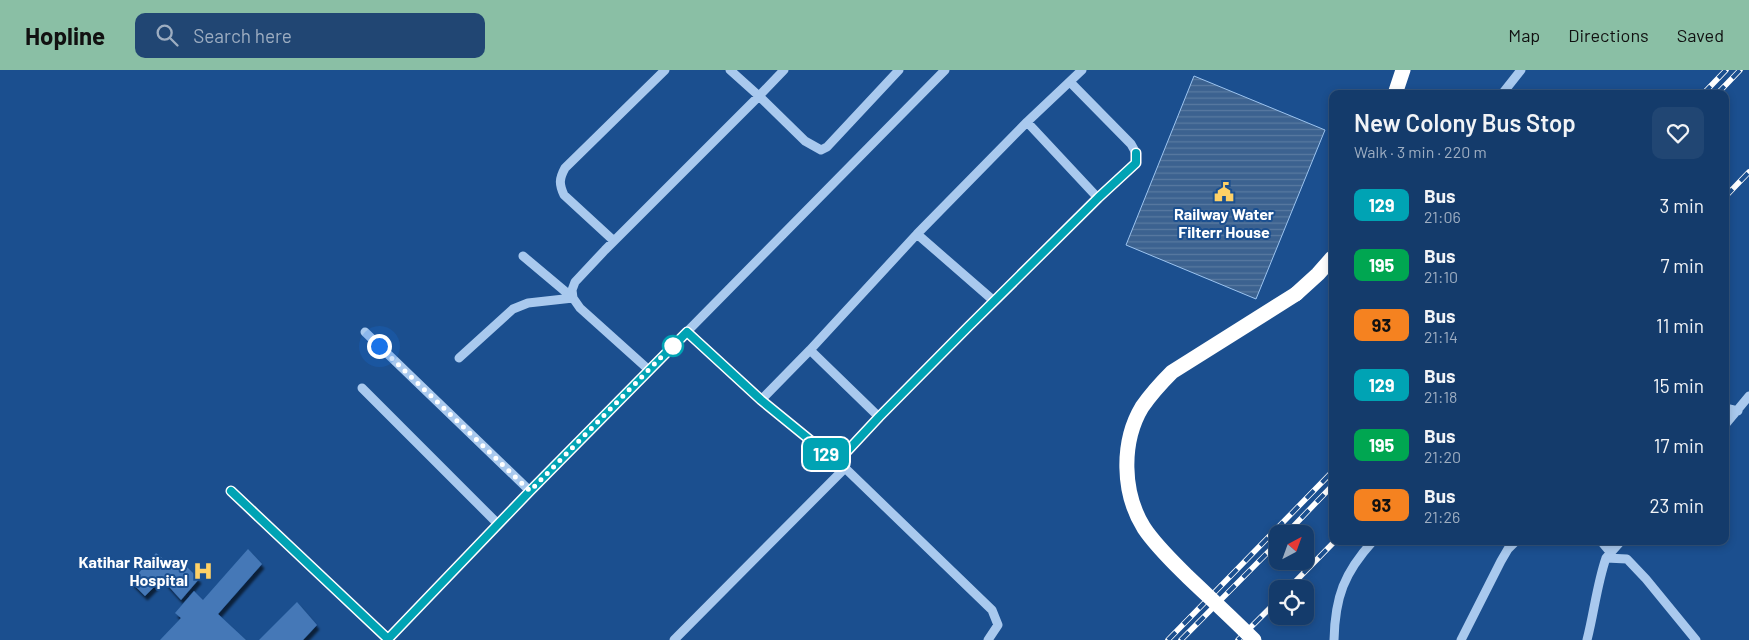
<!DOCTYPE html>
<meta charset="utf-8">
<style>
:root{--surface:#143b6b;--page:#214673;--text:#f1f3f6;--muted:#9dadc1;--line:#33557e;--accent:#8abfa5}
body{margin:0;font-family:Barlow,sans-serif;background:var(--page);color:var(--text);height:100vh;display:flex;flex-direction:column;font-size:19px;white-space:nowrap}
*{box-sizing:border-box;margin:0}
p{font-size:16px;color:var(--muted)}
.icon{flex:none;width:28px;height:28px;fill:none;stroke:currentColor;stroke-width:2;stroke-linecap:round;stroke-linejoin:round}
.map{position:relative;flex:1;overflow:hidden}
.panel{position:absolute;left:1329px;top:20px;width:400px;height:455px;display:flex;flex-direction:column;background:var(--surface);border-radius:10px;box-shadow:0 2px 8px #0003,0 0 0 1px var(--line)}
.panel>*{flex:none}
.badge{padding:0 10px;border-radius:8px;font-size:18px;line-height:32px}
.needle{width:32px;rotate:41deg}
.controls{position:absolute;left:1269px;top:455px;display:grid;gap:10px}
.controls a{display:grid;place-items:center;width:45px;height:45px;border-radius:10px;background:var(--surface);box-shadow:0 2px 8px #0003,0 0 0 1px var(--line);font-size:25px}
.you{position:absolute;width:25px;height:25px;margin:-12px;border:4px solid #fff;border-radius:50%;background:#1a73e8;box-shadow:0 0 0 8px #1a73e833}
.map>.badge{position:absolute;translate:-50% -50%;box-shadow:0 0 0 2px #fff}
.round{display:grid;place-items:center;flex:none;width:52px;height:52px;border-radius:10px;background:var(--page)}
.summary{display:flex;align-items:center;justify-content:space-between;height:85px;padding:0 25px}
h1{font-size:24px;font-weight:600;line-height:38px}
ul{padding:0;list-style:none}
li{display:flex;align-items:center;gap:15px;height:60px;padding:0 25px}
li div{flex:1}
li b{display:block;font-size:19px}
li em{font-style:normal}
li .badge{min-width:55px;font-weight:700;text-align:center}
header{display:flex;align-items:center;gap:30px;box-sizing:border-box;height:70px;padding:0 25px;background:var(--accent);color:#111}
header strong{font-size:24px}
nav{display:flex;gap:28px;margin-inline-start:auto;font-size:18px}
.search{width:350px;height:45px;background:var(--page);display:flex;align-items:center;gap:12px;box-sizing:border-box;padding:0 18px;border-radius:10px;color:var(--muted);font-size:19px}
.map>svg:first-child{display:block}
.water{fill:url(#water-rules);stroke:#9cc4f0}
.building{fill:#4478b7;filter:url(#shadow)}
.lines{fill:none;stroke-linecap:round;stroke-linejoin:round}
.minor{stroke:#a9c9ee;stroke-width:9}
.highway{stroke:#fff;stroke-width:15}
.rail-casing{stroke:#fff;stroke-width:5.5}
.rail{stroke:#1b4f8f;stroke-width:4;stroke-dasharray:11;stroke-linecap:butt}
.highway-bridge{stroke:#fff;stroke-width:15}
.line-casing{stroke:#fff;stroke-width:11}
.line{stroke:#00a3b4;stroke-width:8}
.walk{stroke:#fff;stroke-width:5;stroke-dasharray:0 9}
.stop-dot{fill:#fff;stroke:#00a3b4;stroke-width:2.5}
.labels{text-anchor:middle;stroke-width:4;stroke-linejoin:round;paint-order:stroke}
.poi-label{font-size:16px;font-weight:bold;fill:#fff;stroke:#1b4f8f}
</style>
<header>
<strong>Hopline</strong>
<div class="search"><svg class="icon" aria-label="search" viewBox="0 0 24 24"><circle cx="10" cy="10" r="6"/><path d="M15 15l6 6"/></svg>Search here</div>
<nav><a>Map</a><a>Directions</a><a>Saved</a></nav>
</header>
<div class="map">
<svg width="1749" height="570" viewBox="0 0 1749 570">
<defs>
<pattern id="water-rules" width="6" height="5" patternUnits="userSpaceOnUse" patternTransform="scale(1.25)"><rect width="6" height="5" fill="#3c6290"/><path d="M0 2.5h6" fill="none" stroke="#597aa1"/></pattern>
<filter id="shadow"><feDropShadow dx="2.5" dy="4.5" stdDeviation="1" flood-color="#0009"/></filter>
</defs>
<rect width="100%" height="100%" fill="#1b4f8f"/>
<path class="water" d="M1194 6 1325 60 1256 229 1126 175Z"/>
<path class="building" d="M248 479 262 494 218 544 246 570H160L181 548 175 543 194 521 203 530Z
M156 483 172 496 179 489 199 509 181 530 162 509 145 526 131 512Z
M297 532 317 555 303 570H259Z"/>
<g class="lines">
<path class="minor" d="M730 0 759 26 784 0
M1502 24 1521 0
M1027 52 1098 128
M917 164 994 231
M614 171 564 125C559 114 559 109 565 98L665 0
M523 186 573 228
M687 261 761 330 837 392 879 347 994 231 1098 128 1136 93V83L1131 74 1070 12
M365 262 530 421
M810 280 879 347
M459 288 513 239 528 233 573 228
M649 300 580 238 573 228 572 220 575 212 605 180 759 26 805 71 821 80 827 77 899 0
M362 318 498 454
M761 330 810 280 917 164 1027 52 1082 0
M1725 338 1738 341
M1725 355 1749 326
M837 392 845 398 992 540 998 555 988 570
M231 421 388 569
M1601 471 1611 483
M1606 488 1621 471
M387 570 530 421 945 0
M674 570 845 398
M1334 570C1335 527 1344 503 1373 471
M1461 570 1501 491 1508 479 1516 471
M1587 570C1594 543 1597 514 1606 488L1627 489 1646 509 1696 570"/>
<path class="highway" d="M1395 24 1403 0
M1296 224 1318 204 1332 188"/>
<defs>
<path id="rail" d="M1703 24 1726 0
M1717 24 1740 0
M1725 127 1749 102
M1286 464 1332 416
M1288 519 1335 471
M1168 570 1332 402
M1181 570 1278 472
M1238 570 1278 530"/>
</defs>
<use href="#rail" class="rail-casing"/>
<use href="#rail" class="rail"/>
<path class="highway-bridge" d="M1254 570C1232 548 1209 527 1187 506 1172 491 1156 476 1144 458 1122 423 1121 372 1142 337 1151 324 1161 313 1172 302L1296 224"/>
</g>
<g class="lines">
<defs>
<path id="line" d="M231 421 388 569 530 421 687 262 761 330 837 392 879 347 968 257 1098 128 1136 93V83"/>
</defs>
<use href="#line" class="line-casing"/>
<use href="#line" class="line"/>
<path class="walk" d="M379 276 530 421 674 274 673 276"/>
</g>
<defs>
<symbol id="civic-bare" viewBox="-9 -9 18 18"><path d="M-.6-6.5H3V-4.5H.6V-3L4-1V1h2V6H-6V1h2V-1L-.6-3ZM-1.2 2.5V6h2.4V2.5Z" fill="#ffd166" stroke="#1b4f8f" stroke-width="2.5" paint-order="stroke"/></symbol>
<symbol id="hospital-bare" viewBox="-9 -9 18 18"><path d="M-5-5h3v3.5h4V-5h3V5h-3V1.5h-4V5h-3Z" fill="#ffd166" stroke="#1b4f8f" stroke-width="2.5" paint-order="stroke"/></symbol>
</defs>
<g fill-rule="evenodd">
<use href="#civic-bare" x="1210" y="108" width="28" height="28"/>
<use href="#hospital-bare" x="189" y="487" width="28" height="28"/>
</g>
<circle class="stop-dot" cx="673" cy="276" r="10"/>
<g class="labels">
<g class="poi-label">
<text x="1224" y="150">Railway Water<tspan x="1224" dy="18">Filterr House</tspan></text>
<text x="188" y="498" text-anchor="end">Katihar Railway<tspan x="188" dy="18">Hospital</tspan></text>
</g>
</g>
</svg>
<div class="controls">
<a><svg class="needle" viewBox="-14 -14 28 28"><path d="M0-13l5 13h-10z" fill="#e53935"/><path d="M0 13l5-13h-10z" fill="#9dadc1"/></svg></a>
<a><svg class="icon" aria-label="locate" viewBox="0 0 24 24"><circle cx="12" cy="12" r="6"/><path d="M12 2v4M12 18v4M2 12h4M18 12h4"/></svg></a>
</div>
<div class="you" style="left:379px;top:276px"></div>
<b class="badge" style="left:826px;top:384px;background:#00a3b4;color:#fff">129</b>
<section class="panel">
<div class="summary"><div><h1>New Colony Bus Stop</h1><p>Walk · 3 min · 220 m</p></div><a class="round"><svg class="icon" aria-label="heart" viewBox="0 0 24 24"><path d="M12 20l-8-8c-3-5 5-10 8-4 3-6 11-1 8 4z"/></svg></a></div>
<ul>
<li><span class="badge" style="background:#00a3b4;color:#fff">129</span><div><b>Bus</b><p>21:06</p></div><em>3 min</em></li>
<li><span class="badge" style="background:#00a651;color:#fff">195</span><div><b>Bus</b><p>21:10</p></div><em>7 min</em></li>
<li><span class="badge" style="background:#f58220;color:#111">93</span><div><b>Bus</b><p>21:14</p></div><em>11 min</em></li>
<li><span class="badge" style="background:#00a3b4;color:#fff">129</span><div><b>Bus</b><p>21:18</p></div><em>15 min</em></li>
<li><span class="badge" style="background:#00a651;color:#fff">195</span><div><b>Bus</b><p>21:20</p></div><em>17 min</em></li>
<li><span class="badge" style="background:#f58220;color:#111">93</span><div><b>Bus</b><p>21:26</p></div><em>23 min</em></li>
</ul>
</section>
</div>
